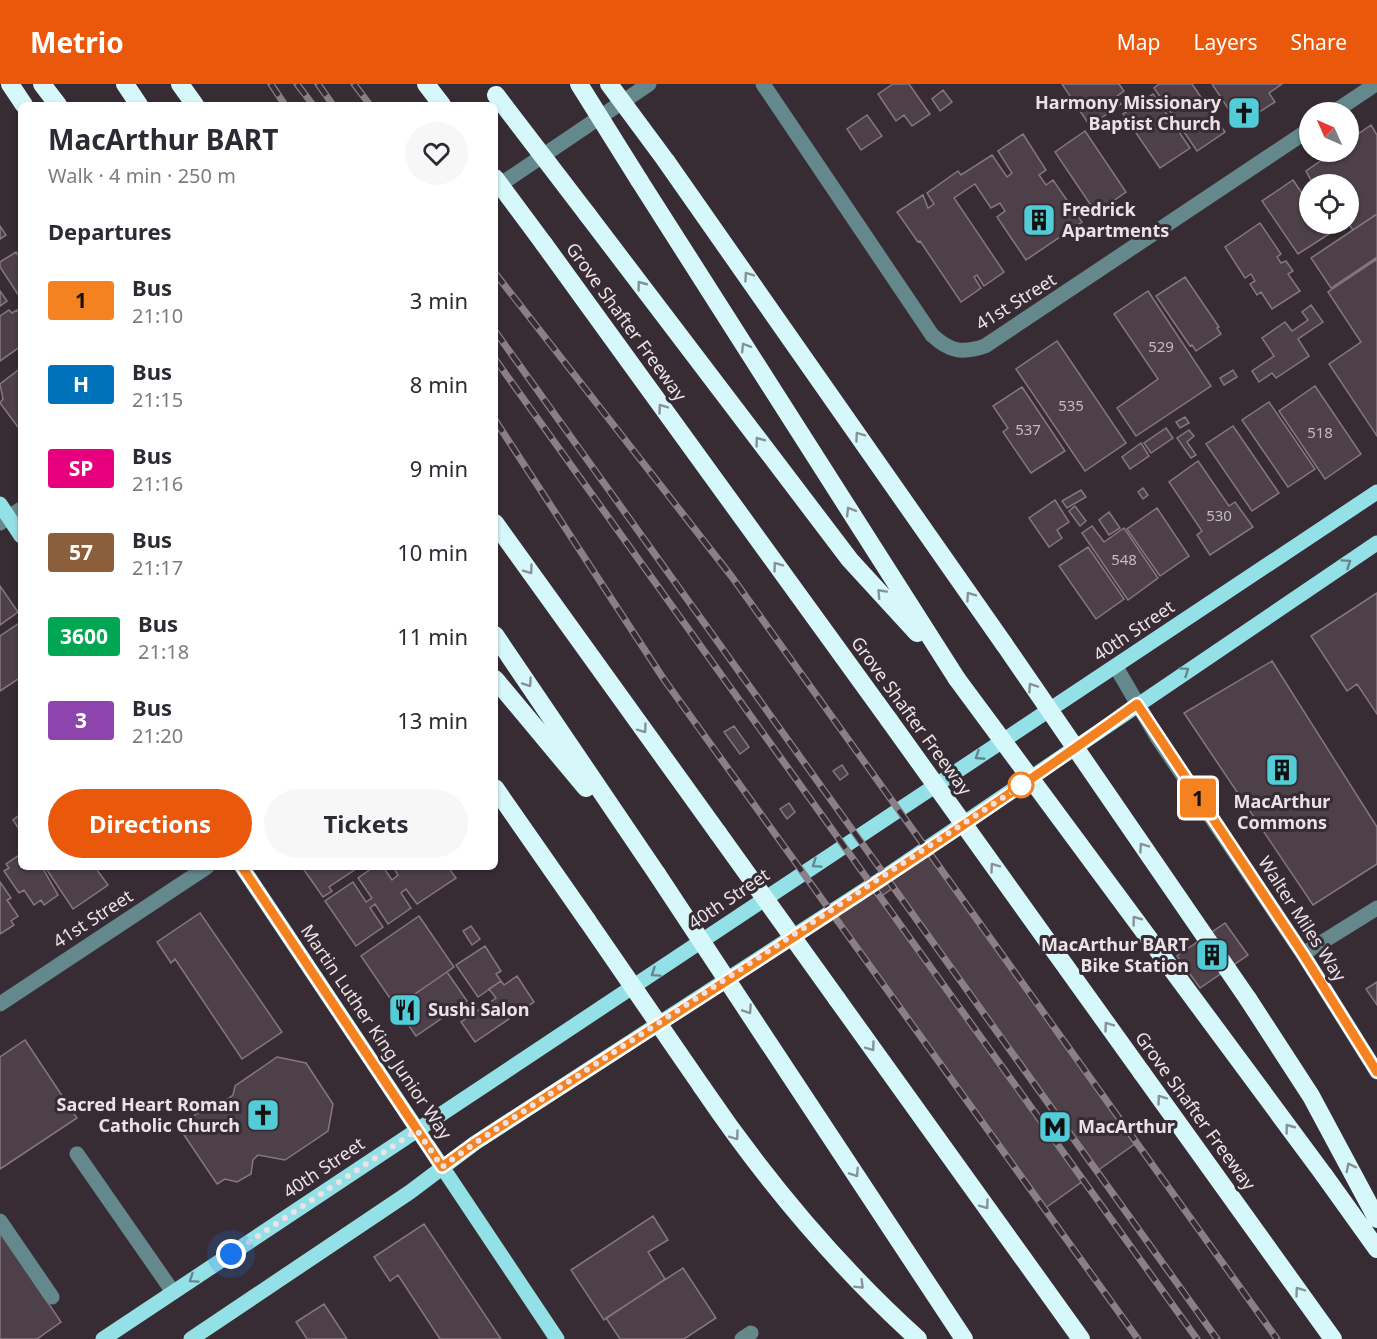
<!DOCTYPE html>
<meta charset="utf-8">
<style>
:root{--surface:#fff;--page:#f7f7f7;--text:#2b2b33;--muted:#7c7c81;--accent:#ea580c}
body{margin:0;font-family:"Noto Sans",sans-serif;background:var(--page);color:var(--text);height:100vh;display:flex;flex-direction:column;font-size:22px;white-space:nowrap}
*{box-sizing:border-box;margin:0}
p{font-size:20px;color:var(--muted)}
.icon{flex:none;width:33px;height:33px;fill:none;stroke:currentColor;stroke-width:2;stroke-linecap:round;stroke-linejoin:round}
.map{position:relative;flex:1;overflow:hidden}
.drawer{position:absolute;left:18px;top:18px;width:480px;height:768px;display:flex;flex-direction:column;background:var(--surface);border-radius:9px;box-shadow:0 2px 4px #0004}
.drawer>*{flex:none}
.badge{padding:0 12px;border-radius:4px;font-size:21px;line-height:39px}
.needle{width:39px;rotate:315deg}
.tools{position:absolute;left:1299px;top:18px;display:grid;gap:12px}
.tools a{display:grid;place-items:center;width:60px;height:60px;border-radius:50%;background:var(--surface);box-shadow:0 2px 4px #0004;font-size:30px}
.you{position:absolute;width:30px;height:30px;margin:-15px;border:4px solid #fff;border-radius:50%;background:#1a73e8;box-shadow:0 0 0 9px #1a73e833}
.map>.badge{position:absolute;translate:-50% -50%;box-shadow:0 0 0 3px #fff}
h2{padding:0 30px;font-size:22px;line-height:54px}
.round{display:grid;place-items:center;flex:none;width:63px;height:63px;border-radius:32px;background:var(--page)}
.headline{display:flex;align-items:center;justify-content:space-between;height:102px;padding:0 30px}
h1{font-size:28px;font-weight:700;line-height:45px}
.cta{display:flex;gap:12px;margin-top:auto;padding:12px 30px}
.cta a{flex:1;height:69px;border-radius:36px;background:var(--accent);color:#fff;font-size:24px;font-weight:700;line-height:69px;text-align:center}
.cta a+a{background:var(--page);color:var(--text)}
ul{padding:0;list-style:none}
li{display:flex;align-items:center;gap:18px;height:84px;padding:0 30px}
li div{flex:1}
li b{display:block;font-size:22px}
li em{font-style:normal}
li .badge{min-width:66px;font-weight:700;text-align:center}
header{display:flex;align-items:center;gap:36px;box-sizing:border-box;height:84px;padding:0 30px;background:var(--accent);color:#fff}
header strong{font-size:28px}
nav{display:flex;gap:33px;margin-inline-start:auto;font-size:21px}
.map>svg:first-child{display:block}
.building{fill:#4d4048;stroke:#85777f;stroke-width:1.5}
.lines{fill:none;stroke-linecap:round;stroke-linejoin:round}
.minor{stroke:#64888b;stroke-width:15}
.major{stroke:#93e0e6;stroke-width:15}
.highway{stroke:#d6f8fb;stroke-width:18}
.rail-casing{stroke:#8a7f86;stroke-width:7}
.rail{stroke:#382c34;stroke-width:4.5;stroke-dasharray:14;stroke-linecap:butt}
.highway-bridge{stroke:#d6f8fb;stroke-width:18}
.oneway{stroke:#879298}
.oneway2{stroke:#66868d}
.line-casing{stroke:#fff;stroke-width:14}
.line{stroke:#f58220;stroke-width:9}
.walk{stroke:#ebe2e7;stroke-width:6;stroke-dasharray:0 10.8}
.stop-dot{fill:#fff;stroke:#f58220;stroke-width:3}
.labels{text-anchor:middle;stroke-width:6;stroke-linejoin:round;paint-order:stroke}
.number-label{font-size:15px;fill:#c4babf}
.poi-label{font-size:18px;font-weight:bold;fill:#ebe2e7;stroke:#382c34;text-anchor:end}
.street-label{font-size:18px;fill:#ebe2e7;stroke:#382c34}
</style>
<header>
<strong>Metrio</strong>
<nav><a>Map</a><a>Layers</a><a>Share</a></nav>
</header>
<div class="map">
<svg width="1377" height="1255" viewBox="0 0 1377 1255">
<rect width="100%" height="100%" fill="#382c34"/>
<path class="building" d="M893 0H909L930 30 912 42 904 31 896 37 878 10Z
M1062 0H1119L1124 7 1116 13 1121 20 1090 42Z
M1159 0H1192L1225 48 1197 67 1154 4Z
M1212 0H1282L1269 9 1275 18 1239 41Z
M943 6 952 18 940 27 932 15Z
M1153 10 1190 64 1160 84 1123 30Z
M867 31 882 52 861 66 847 45Z
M1371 41 1377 51V130L1353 146 1348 139V100H1313L1306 87 1334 68H1348V57Z
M1085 47 1126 108 1096 129 1055 68Z
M1023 50 1046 86 1039 91 1046 101 1053 96 1082 138 1026 176 997 133 1005 127 1000 119 991 124 975 100 954 114 1004 188 984 202 977 191 974 193 981 204 961 218 920 157 918 158 897 128 923 111 928 124 934 120 927 109 958 87 961 91 992 71 1007 93 1012 89 998 67Z
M1293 96 1310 121V140H1322L1329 150 1298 170 1262 117Z
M1377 130V173L1331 204 1311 174Z
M1260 139 1281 170 1277 173 1281 179 1286 177 1293 187 1288 190 1300 207 1272 225 1261 208 1257 211 1250 200 1255 197 1251 190 1245 194 1225 163Z
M0 142 6 151 0 155Z
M16 168 21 175V215L0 183V178Z
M1377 175V352L1329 280 1361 258 1328 208Z
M1185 193 1219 243 1217 244 1221 250 1196 267 1192 261 1190 262 1156 212Z
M0 207 7 217 0 222Z
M1148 207 1211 302 1136 352 1117 324 1158 295 1114 230Z
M1311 221 1323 238 1298 255 1309 272 1276 294 1272 289 1259 298 1252 287 1274 272 1262 254 1285 238 1292 247 1308 236 1302 228Z
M9 226 12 229 17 226 21 232V262L0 277V232Z
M1057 257 1126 359 1085 387 1016 285Z
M21 284V347L0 319 3 315 0 300Z
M1233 286 1237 293 1224 301 1220 294Z
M1315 302 1361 370 1325 395 1279 327Z
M1022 303 1065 367 1031 389 1003 348 1008 344 993 322Z
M1269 318 1315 385 1288 403 1242 336Z
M1185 333 1189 339 1180 344 1176 338Z
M1233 342 1279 409 1252 427 1206 360Z
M1166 344 1173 354 1151 369 1144 359Z
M1189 346 1194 352 1187 358 1196 371 1191 374 1177 354Z
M1141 359 1149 372 1130 385 1122 373Z
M1198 377 1229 422 1235 418 1253 443 1210 471 1197 451 1202 447 1169 398Z
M1143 404 1148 411 1143 415 1138 408Z
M1081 406 1086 413 1067 424 1062 417Z
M1055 416 1069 438 1057 446 1062 454 1049 463 1029 434Z
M1075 422 1086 437 1080 442 1069 427Z
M1157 424 1189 472 1160 492 1127 445Z
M1109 428 1120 444 1109 451 1099 436Z
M1092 442 1104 458 1124 444 1158 494 1128 516 1082 449Z
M1088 463 1124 515 1096 535 1059 482Z
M0 502 18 528 0 541Z
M1377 509V630L1357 600 1347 607 1311 552Z
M21 538V593L0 607V552Z
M1272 577 1377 743V780L1313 821 1184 629Z
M734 642 749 663 740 670 724 648Z
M842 681 848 690 840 696 833 687Z
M789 719 795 728 787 735 780 725Z
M21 730V748L13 736Z
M921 760 1136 1059 1097 1087 882 788Z
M21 770V783H42L58 811 44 821 41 816 34 821 24 806 19 809 4 787 9 784 6 780Z
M45 783H95L108 801 73 825Z
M302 783H359L329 803 332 807 323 813Z
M374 783H383L392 796 398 791 393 783H448L456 794 417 820 406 805 401 809 411 824 388 840 375 820 370 824 383 843 356 862 325 817 353 798 366 818 372 814 358 794Z
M885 793 893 804 880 813 872 802Z
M868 797 1083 1097 1044 1125 829 826Z
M0 798 11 814 7 816 18 832 11 837 14 841 0 850Z
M200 829 282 948 242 975 175 875 171 879 157 858Z
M419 832 454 883 396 923 361 872Z
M1225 839 1248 871 1200 904 1177 872Z
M471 842 480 855 472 861 463 847Z
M485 862 501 887 496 890 501 897 478 913 456 881Z
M447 888 467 917 416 952 396 923Z
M517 892 534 918 475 958 461 938 496 914 489 905 501 897 504 901Z
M1377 898V921L1366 905Z
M25 956 77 1034 0 1085V973Z
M277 973 306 979 333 1020 328 1047 285 1076 258 1071 253 1076 251 1090 237 1098 225 1095 217 1100 178 1042 218 1016 221 1020 233 1011 235 1002Z
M653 1132 668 1156 648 1168 665 1195 604 1236 571 1186Z
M424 1140 501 1255H440L398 1191 390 1197 374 1173Z
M2 1150 61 1238 37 1255H0V1151Z
M683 1184 716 1234 684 1255H620L606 1234Z
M324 1220 347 1255H307L296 1238Z"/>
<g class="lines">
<path class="minor" d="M763 0 932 251C949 267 962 270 985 262L1310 45
M1334 28 1376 0
M495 104 649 0
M0 439 21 425
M1116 583 1157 653 1303 870 1377 988
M1303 870 1377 824
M0 920 207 783
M77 1070 173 1208
M0 1137 52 1213
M742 1255 751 1249"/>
<path class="major" d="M0 420 21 452
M242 783 557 1255
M103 1255 1377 408
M191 1255 410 1108 475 1059 880 796 1377 459"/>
<path class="highway" d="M10 0 24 21
M42 0 58 21
M125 0 139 21
M180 0 195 21
M426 0 442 21
M666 77 1004 560
M639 96 957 595
M587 130 850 476 917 549
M544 160 889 636
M495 439 718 749
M495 551 657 790
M495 595 586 704
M495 704 587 836
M837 915 1081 1255
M1248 915 1311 1012 1377 1135
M1142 989 1333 1255
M702 1003C765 1096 834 1179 918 1255
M1324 1091 1377 1165"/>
<defs>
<path id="rail" d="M271 0 285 21
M297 0 313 21
M318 0 333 21
M354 0 370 21
M495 189 732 493 1277 1255
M495 247 1217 1255
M495 275 1197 1255
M495 336 663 594 1138 1255"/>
</defs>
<use href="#rail" class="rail-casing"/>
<use href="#rail" class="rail"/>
<path class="highway-bridge" d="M579 0 639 96
M609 0 666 77
M496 11 587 130
M495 94 544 160
M1004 560 1248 915
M957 595 1324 1091
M889 636 1142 989
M718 749 837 915
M657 790 964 1255
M587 836 702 1003"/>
</g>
<defs><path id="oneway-chevron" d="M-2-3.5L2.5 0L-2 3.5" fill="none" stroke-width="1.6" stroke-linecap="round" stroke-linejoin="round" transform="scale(1.5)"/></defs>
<g class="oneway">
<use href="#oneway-chevron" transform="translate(748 192) rotate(-125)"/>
<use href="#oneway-chevron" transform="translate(641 201) rotate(-127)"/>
<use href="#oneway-chevron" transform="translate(745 263) rotate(-122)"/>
<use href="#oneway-chevron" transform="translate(662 324) rotate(-126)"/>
<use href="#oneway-chevron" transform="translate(859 352) rotate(-125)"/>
<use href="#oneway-chevron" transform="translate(759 357) rotate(-127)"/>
<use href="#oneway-chevron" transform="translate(850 427) rotate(-122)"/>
<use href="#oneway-chevron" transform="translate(777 482) rotate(-126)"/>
<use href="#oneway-chevron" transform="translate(529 486) rotate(54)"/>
<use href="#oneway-chevron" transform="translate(881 509) rotate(-133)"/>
<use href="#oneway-chevron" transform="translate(970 512) rotate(-125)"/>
<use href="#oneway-chevron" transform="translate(528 599) rotate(56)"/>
<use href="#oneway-chevron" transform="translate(1032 603) rotate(-124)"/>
<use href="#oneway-chevron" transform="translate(643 645) rotate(54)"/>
<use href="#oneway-chevron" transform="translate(1143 763) rotate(-125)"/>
<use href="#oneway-chevron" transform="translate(994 783) rotate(-126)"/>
<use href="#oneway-chevron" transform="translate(1136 836) rotate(-127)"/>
<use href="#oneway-chevron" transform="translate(748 926) rotate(56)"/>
<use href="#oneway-chevron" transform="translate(1108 942) rotate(-126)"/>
<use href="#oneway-chevron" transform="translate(871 963) rotate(54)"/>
<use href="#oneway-chevron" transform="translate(1161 1015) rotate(-126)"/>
<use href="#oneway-chevron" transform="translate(1289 1044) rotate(-127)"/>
<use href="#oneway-chevron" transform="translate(735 1052) rotate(54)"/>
<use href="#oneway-chevron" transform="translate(1350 1083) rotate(-117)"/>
<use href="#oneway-chevron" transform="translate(855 1089) rotate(57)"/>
<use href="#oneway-chevron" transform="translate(985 1121) rotate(54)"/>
<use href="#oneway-chevron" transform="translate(860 1201) rotate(45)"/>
<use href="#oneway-chevron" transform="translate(1299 1207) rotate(-126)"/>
</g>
<g class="oneway2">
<use href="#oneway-chevron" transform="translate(1347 479) rotate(-34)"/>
<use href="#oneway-chevron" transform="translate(1185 587) rotate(-34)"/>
<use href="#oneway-chevron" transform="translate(979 672) rotate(147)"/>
<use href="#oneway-chevron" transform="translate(816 780) rotate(146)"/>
<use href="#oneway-chevron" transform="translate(655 889) rotate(146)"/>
<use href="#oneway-chevron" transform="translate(193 1195) rotate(146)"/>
</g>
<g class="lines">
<defs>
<path id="line" d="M242 783 442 1083 475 1059C697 915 922 775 1137 620L1303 870 1377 988"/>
</defs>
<use href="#line" class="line-casing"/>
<use href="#line" class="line"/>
<path class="walk" d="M231 1170 417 1046 442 1083 475 1059 1027 698 1021 701"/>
</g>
<defs>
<symbol id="church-square" viewBox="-11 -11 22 22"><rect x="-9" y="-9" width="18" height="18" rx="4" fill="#52ccd6" stroke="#382c34"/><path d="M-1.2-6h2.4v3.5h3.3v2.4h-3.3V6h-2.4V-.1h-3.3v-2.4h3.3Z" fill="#111"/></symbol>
<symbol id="building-square" viewBox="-11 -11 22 22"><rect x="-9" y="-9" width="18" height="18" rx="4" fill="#52ccd6" stroke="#382c34"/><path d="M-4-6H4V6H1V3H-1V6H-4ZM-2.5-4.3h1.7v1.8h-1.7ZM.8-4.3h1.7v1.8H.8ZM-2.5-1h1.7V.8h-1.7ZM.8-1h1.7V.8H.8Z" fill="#111"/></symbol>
<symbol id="restaurant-square" viewBox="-11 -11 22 22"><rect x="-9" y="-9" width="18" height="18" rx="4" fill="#52ccd6" stroke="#382c34"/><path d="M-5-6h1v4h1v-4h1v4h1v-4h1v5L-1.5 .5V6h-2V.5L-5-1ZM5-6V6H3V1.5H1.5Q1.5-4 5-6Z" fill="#111"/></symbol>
<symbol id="metro-square" viewBox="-11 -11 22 22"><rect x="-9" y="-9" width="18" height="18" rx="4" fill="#52ccd6" stroke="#382c34"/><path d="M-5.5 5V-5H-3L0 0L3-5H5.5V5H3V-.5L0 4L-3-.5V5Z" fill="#111"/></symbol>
</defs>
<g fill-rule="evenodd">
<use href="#church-square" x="1225" y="10" width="38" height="38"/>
<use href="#building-square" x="1020" y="117" width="38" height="38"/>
<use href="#building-square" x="1263" y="667" width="38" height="38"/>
<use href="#building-square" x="1193" y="852" width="38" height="38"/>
<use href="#restaurant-square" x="386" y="907" width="38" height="38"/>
<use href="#church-square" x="244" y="1012" width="38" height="38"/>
<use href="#metro-square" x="1036" y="1024" width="38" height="38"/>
</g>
<circle class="stop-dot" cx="1021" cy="701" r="12"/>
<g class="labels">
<g class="number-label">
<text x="1161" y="268">529</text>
<text x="1071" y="327">535</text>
<text x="1028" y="351">537</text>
<text x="1320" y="354">518</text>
<text x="1219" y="437">530</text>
<text x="1124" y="481">548</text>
</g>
<g class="poi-label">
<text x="1221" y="25">Harmony Missionary<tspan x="1221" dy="21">Baptist Church</tspan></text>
<text x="1062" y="132" text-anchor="start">Fredrick<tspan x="1062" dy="21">Apartments</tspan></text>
<text x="1282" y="724" text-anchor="middle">MacArthur<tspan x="1282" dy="21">Commons</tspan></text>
<text x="1189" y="867">MacArthur BART<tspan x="1189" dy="21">Bike Station</tspan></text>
<text x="428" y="932" text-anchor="start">Sushi Salon</text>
<text x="240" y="1027">Sacred Heart Roman<tspan x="240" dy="21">Catholic Church</tspan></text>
<text x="1078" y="1049" text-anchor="start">MacArthur</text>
</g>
<g class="street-label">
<text transform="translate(1016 218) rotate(-32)" y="6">41st Street</text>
<text transform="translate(626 238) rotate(54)" y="6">Grove Shafter Freeway</text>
<text transform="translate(1134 547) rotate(-34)" y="6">40th Street</text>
<text transform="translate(911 632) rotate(54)" y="6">Grove Shafter Freeway</text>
<text transform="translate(729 815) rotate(-34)" y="6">40th Street</text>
<text transform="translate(93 835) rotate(-33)" y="6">41st Street</text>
<text transform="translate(1302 835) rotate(57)" y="6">Walter Miles Way</text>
<text transform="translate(376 948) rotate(56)" y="6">Martin Luther King Junior Way</text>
<text transform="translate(1195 1027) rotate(54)" y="6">Grove Shafter Freeway</text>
<text transform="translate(324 1084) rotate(-34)" y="6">40th Street</text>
</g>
</g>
</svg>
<div class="tools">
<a><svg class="needle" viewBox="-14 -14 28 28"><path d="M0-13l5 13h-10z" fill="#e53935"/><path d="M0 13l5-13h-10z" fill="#7c7c81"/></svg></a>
<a><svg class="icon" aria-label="locate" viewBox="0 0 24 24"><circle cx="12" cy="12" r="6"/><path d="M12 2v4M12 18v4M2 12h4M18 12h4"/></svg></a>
</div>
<div class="you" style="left:231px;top:1170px"></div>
<b class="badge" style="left:1198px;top:714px;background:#f58220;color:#111">1</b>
<section class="drawer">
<div class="headline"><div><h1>MacArthur BART</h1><p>Walk · 4 min · 250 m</p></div><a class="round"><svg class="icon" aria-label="heart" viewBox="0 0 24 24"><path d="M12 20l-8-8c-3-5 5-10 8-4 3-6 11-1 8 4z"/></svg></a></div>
<h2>Departures</h2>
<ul>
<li><span class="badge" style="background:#f58220;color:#111">1</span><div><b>Bus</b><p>21:10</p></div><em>3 min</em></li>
<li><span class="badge" style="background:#0072bc;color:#fff">H</span><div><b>Bus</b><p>21:15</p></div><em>8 min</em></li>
<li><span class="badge" style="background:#e6007e;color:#fff">SP</span><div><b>Bus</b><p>21:16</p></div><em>9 min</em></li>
<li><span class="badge" style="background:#8b5e3c;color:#fff">57</span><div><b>Bus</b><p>21:17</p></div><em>10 min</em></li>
<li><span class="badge" style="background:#00a651;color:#fff">3600</span><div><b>Bus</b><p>21:18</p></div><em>11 min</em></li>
<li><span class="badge" style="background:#8e44ad;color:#fff">3</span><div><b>Bus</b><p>21:20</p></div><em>13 min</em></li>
</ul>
<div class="cta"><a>Directions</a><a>Tickets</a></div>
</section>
</div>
